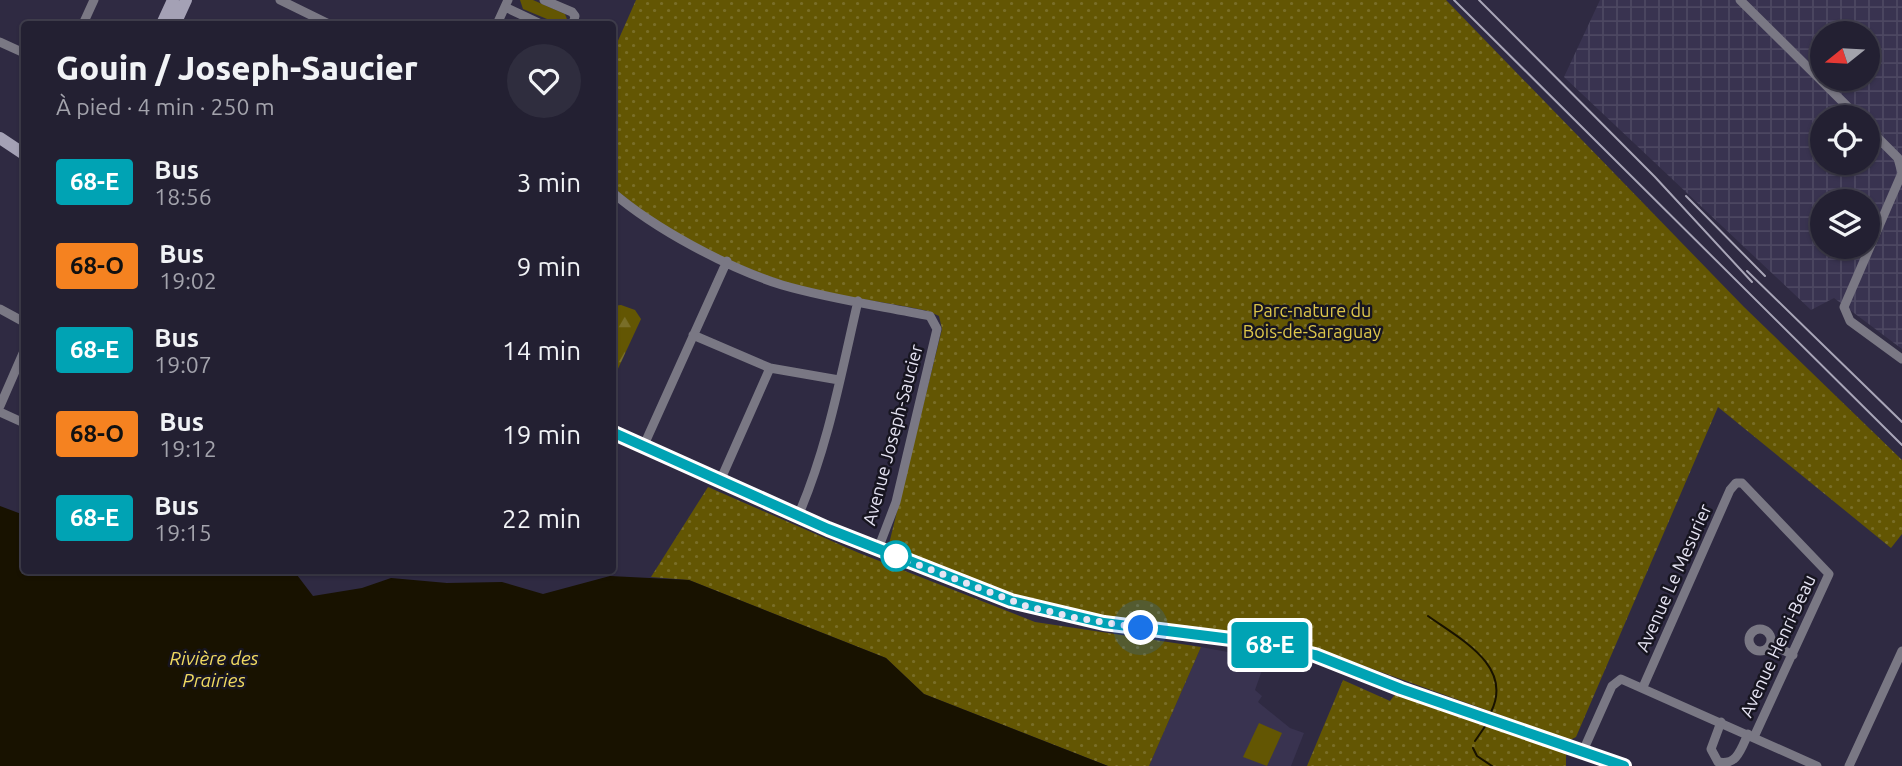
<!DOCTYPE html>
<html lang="fr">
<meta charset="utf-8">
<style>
:root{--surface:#232032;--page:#2f2d3e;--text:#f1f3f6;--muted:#a3a3ac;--line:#403e4d}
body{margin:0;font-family:Ubuntu,sans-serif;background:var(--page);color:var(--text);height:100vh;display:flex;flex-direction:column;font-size:26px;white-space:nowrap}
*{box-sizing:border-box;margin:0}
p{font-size:23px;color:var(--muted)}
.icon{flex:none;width:38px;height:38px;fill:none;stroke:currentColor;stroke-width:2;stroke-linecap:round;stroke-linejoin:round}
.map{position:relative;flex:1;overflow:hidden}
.drawer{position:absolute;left:21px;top:21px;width:595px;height:553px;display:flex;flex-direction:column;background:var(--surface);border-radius:7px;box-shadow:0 2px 5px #0004,0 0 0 2px var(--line)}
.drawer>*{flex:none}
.badge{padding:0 14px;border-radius:5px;font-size:24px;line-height:46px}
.needle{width:46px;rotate:252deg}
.tools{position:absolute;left:1810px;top:21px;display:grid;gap:14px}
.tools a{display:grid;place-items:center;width:70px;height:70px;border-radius:50%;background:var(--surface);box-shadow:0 2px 5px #0004,0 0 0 2px var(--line);font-size:35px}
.you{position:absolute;width:35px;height:35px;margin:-18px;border:5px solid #fff;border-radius:50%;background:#1a73e8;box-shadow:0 0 0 10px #1a73e833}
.map>.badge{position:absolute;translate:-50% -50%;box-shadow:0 0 0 4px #fff}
.round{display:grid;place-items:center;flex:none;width:74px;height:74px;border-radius:37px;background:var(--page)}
.summary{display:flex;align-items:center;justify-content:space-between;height:119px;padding:0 35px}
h1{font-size:33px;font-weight:800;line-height:52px}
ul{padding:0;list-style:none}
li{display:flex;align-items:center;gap:21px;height:84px;padding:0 35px}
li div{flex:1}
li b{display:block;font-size:26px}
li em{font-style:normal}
li .badge{min-width:77px;font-weight:700;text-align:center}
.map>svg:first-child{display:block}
.built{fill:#393350}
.industrial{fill:url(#industrial-grid);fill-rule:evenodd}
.grass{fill:#635603}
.forest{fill:url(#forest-firs)}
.park{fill:url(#park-dots)}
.water{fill:#181200}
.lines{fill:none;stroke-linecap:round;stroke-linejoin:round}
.stream{stroke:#181200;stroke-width:2}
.street{stroke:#7a7884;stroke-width:9}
.secondary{stroke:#a4a1b5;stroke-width:12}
.tram{stroke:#a9a6b8;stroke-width:2}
.line-casing{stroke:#fff;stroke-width:16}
.line{stroke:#00a3b4;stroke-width:10}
.walk{stroke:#e6e4f3;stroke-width:7;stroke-dasharray:0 12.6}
.stop-dot{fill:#fff;stroke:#00a3b4;stroke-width:3.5}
.labels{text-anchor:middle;stroke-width:5;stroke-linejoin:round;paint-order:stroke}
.park-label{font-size:18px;fill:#ddc64b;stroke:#171520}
.street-label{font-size:18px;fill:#e6e4f3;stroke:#171520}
.water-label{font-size:19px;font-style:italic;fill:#f1da61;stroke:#171520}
</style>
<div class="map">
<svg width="1902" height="766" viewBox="0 0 1902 766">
<defs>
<pattern id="industrial-grid" width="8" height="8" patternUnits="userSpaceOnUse" patternTransform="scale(1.75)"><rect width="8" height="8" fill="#393350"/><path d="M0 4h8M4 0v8" fill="none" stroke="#4c4761"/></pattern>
<pattern id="forest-firs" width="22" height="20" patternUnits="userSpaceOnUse" patternTransform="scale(1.75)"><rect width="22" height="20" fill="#635603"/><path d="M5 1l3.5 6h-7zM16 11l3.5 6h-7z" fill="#796e28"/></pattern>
<pattern id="park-dots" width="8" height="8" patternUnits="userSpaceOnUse" patternTransform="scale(1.75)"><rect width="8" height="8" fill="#635603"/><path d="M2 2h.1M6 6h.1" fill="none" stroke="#796e28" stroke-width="1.8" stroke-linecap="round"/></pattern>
</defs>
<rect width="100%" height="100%" fill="#2f2a42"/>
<path class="built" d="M1201 647 1266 659 1255 690 1262 696 1258 702 1290 728 1304 733 1291 766H1149Z"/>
<path class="industrial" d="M1600 0H1902V349L1834 298 1811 310 1564 77ZM1822 33H1867V79H1822ZM1822 117H1867V163H1822ZM1822 201H1867V247H1822Z"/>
<path class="grass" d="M520 0H533L565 14 568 22 559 24 523 9Z
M1259 723 1282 733 1267 766 1243 757Z"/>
<path class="forest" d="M621 305 635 310 641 319 616 373 613 375V306Z"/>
<path class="park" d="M636 0H1446L1744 307 1902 460V534L1891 548 1718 407 1576 737 1570 740 1334 655 1117 620 1017 599 888 548 942 329 939 316 928 311C877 300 820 295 771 277 714 257 657 226 613 187V52Z
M708 487 859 553 1035 622 1201 647 1149 766H1108L924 694 886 658 689 580 651 577Z
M1343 680 1390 701 1397 692 1566 752V766H1307Z"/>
<path class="water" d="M0 506 24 515V570L294 571 313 596 362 588 391 578 447 583 502 582 543 594 610 576 689 580 886 658 924 694 1108 766H0Z"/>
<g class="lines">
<path class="stream" d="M1428 616C1460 639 1514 666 1491 712
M1475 741 1486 725
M1473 748 1477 756 1492 766"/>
<path class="street" d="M280 0 329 24
M544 0 572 12 575 16 573 24
M1740 0 1858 117
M505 7 541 24
M83 24 94 0
M497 24 508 0
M0 42 24 53
M1867 127 1898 158 1902 173 1844 307 1850 321 1902 359
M612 192C655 229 728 268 782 285 830 299 881 306 930 316L937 329 896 502 878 549
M0 309 24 322
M693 335 770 368 839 380
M0 406 24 351
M0 412 24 423
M644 445 727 261
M720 481 770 368
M798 516C828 447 841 374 858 301
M1749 640a11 11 0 1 1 22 0a11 11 0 1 1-22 0Z
M1771 644 1793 655
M1643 687 1730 490 1736 483H1742L1829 574 1754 737
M1721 722 1711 749 1718 762C1737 766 1741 749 1748 734
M1583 751 1612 686 1621 679 1817 766
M1849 766 1902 651"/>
<path class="secondary" d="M162 24 173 0
M175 24 186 0
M0 138 24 154
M612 432 814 523 1011 601 1104 623 1263 643 1315 655 1401 689 1623 766"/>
<path class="tram" d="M1454 0 1902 445
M1479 0 1655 177 1752 282
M1686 196 1765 276
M1747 271 1902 422"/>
</g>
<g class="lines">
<defs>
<path id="line" d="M612 432 828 529 1011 601 1104 623 1263 643 1315 655 1401 689 1624 766"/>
</defs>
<use href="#line" class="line-casing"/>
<use href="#line" class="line"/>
<path class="walk" d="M896 556 890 554 1026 606 1077 618 1141 628"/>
</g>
<circle class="stop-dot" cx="896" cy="556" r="14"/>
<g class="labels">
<g class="park-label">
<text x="1312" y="317">Parc-nature du<tspan x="1312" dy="21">Bois-de-Saraguay</tspan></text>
</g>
<g class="street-label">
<text transform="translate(893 435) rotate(-75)" y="6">Avenue Joseph-Saucier</text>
<text transform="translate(1674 578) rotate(-66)" y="6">Avenue Le Mesurier</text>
<text transform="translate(1778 646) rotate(-65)" y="6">Avenue Henri-Beau</text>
</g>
<g class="water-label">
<text x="214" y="665">Rivière des<tspan x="214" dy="22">Prairies</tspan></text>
</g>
</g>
</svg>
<div class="tools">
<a><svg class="needle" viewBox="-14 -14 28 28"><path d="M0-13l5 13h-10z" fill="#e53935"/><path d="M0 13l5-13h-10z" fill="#a3a3ac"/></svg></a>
<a><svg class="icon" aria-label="locate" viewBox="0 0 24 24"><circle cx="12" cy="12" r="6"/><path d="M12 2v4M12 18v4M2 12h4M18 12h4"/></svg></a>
<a><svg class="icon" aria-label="layers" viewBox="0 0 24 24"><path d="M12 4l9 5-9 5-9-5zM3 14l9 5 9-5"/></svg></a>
</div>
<div class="you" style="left:1141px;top:628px"></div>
<b class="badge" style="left:1270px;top:645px;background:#00a3b4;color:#fff">68-E</b>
<section class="drawer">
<div class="summary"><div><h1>Gouin / Joseph-Saucier</h1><p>À pied · 4 min · 250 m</p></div><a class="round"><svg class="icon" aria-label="heart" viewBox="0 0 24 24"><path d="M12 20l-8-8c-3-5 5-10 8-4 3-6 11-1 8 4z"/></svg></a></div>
<ul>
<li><span class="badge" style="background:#00a3b4;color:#fff">68-E</span><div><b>Bus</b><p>18:56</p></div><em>3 min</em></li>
<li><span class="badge" style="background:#f58220;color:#111">68-O</span><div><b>Bus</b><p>19:02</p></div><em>9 min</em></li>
<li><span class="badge" style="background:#00a3b4;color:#fff">68-E</span><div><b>Bus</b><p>19:07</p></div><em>14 min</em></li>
<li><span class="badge" style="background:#f58220;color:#111">68-O</span><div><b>Bus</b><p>19:12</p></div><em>19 min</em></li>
<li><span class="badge" style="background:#00a3b4;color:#fff">68-E</span><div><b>Bus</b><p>19:15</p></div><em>22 min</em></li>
</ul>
</section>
</div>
